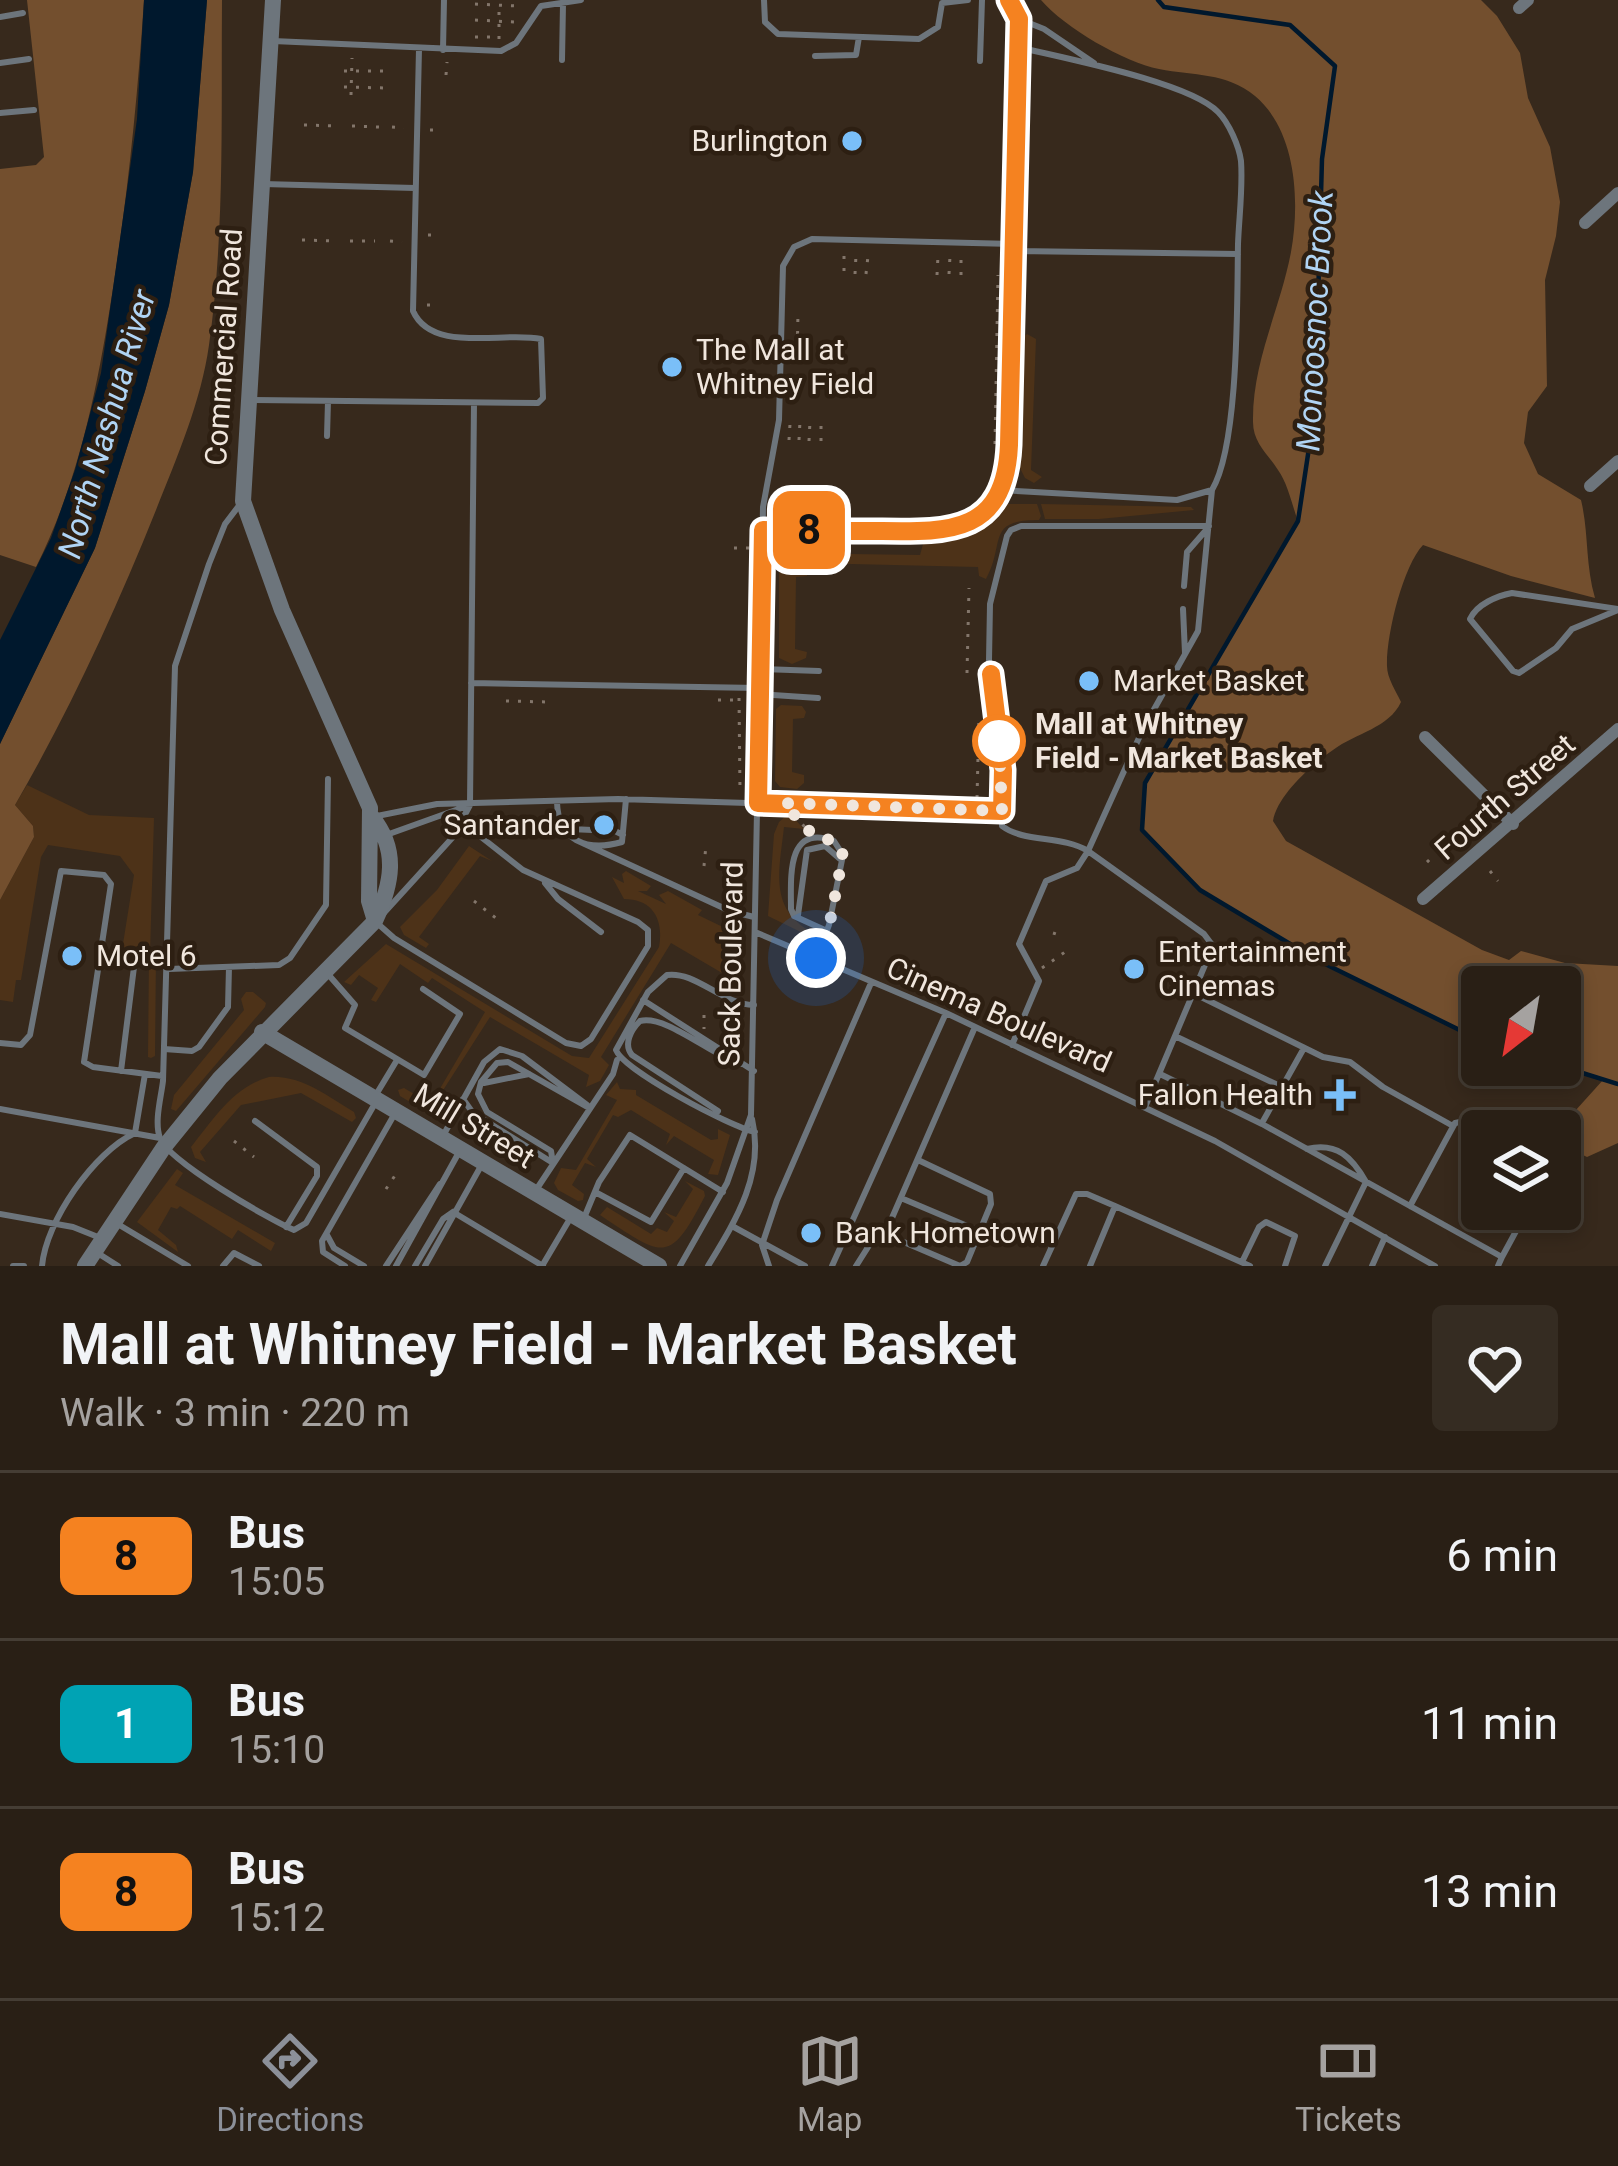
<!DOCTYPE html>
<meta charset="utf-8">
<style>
:root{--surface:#291f15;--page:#352c22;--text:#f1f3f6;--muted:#a5a2a0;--line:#453d34;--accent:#8c9099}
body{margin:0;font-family:Roboto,sans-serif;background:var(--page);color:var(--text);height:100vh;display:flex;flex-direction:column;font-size:45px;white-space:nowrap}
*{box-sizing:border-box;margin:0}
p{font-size:39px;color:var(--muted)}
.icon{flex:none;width:66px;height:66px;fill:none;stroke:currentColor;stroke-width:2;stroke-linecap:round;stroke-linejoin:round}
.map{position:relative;height:1266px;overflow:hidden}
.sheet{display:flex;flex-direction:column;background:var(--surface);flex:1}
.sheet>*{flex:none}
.badge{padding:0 24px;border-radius:18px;font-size:42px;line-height:78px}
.needle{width:78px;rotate:211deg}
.buttons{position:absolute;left:1461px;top:966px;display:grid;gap:24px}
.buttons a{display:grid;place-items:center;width:120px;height:120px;border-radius:12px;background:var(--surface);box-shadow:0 6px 18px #0003,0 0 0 3px var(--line);font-size:60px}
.you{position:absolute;width:60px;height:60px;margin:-30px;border:9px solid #fff;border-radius:50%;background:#1a73e8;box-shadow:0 0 0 18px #1a73e833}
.map>.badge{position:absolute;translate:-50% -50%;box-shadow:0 0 0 6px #fff}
.round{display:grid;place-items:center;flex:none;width:126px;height:126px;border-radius:12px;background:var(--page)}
.summary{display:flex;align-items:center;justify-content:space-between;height:204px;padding:0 60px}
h1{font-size:57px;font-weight:700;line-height:90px}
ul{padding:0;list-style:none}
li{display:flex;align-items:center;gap:36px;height:168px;padding:0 60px;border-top:3px solid var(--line)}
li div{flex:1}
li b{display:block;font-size:45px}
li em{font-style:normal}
li .badge{min-width:132px;font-weight:700;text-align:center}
.dock{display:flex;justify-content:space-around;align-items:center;height:168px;border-top:3px solid var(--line);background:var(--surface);font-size:33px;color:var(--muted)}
.dock a{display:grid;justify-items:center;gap:6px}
.dock .current{color:var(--accent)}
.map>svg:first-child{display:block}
.green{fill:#4d3218}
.forest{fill:#734f2e}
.water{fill:#00182d}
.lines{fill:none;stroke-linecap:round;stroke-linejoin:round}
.stream{stroke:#00182d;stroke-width:4.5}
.path{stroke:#83766b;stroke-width:3;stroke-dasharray:3 9;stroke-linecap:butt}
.service{stroke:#6d757c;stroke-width:6}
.minor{stroke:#6d757c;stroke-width:12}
.tertiary{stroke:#6d757c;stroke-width:16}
.line-casing{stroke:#fff;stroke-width:27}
.line{stroke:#f58220;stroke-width:18}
.walk{stroke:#f0e6dd;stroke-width:12;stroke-dasharray:0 21.6}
.poi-dot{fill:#7abff8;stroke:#2d1f12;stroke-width:4.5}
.stop-dot{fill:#fff;stroke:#f58220;stroke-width:6}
.labels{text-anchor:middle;stroke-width:9;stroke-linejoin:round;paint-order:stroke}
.poi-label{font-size:30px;fill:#f0e6dd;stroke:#2d1f12;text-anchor:start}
.street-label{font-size:30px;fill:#f0e6dd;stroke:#2d1f12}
.stop-label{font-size:30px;font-weight:bold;fill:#f0e6dd;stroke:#2d1f12;text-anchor:start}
.water-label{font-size:33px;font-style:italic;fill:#b0d4f4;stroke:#2d1f12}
</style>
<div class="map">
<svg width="1618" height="1266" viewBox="0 0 1618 1266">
<rect width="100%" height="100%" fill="#37291c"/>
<path class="green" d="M1027 334 1036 339 1031 470 1042 477 1034 483 1025 478 1018 464 1020 340Z
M1004 504H1037L1041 516 1039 520C985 520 1006 542 986 579L979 576 978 567 809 563 807 576 796 577 795 649 807 652 806 658 792 664 779 658V553L920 555 923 544C958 542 983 533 1004 504Z
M1041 504 1191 507 1194 510 1099 519H1045Z
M781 705 802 706 806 712 804 718 793 719 792 772 804 775V783L797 789 780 787 775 781 776 709Z
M27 785 89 815 154 818 150 953 156 955 155 1056 151 1058 148 1057 149 955 122 950 134 875 120 856 48 845 41 857 21 980H16L13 1002 0 1000V900L34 837 33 826 15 805Z
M789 813 804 829 784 827C779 873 768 910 815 934L813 938 768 916 774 834 779 822Z
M469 846 492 861 480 856 419 937 429 944 426 948 404 935 400 927 437 890Z
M626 871 651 886 647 891H638L666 904 659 895 668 891 702 910 698 915 727 929 739 924 740 990 730 992 734 980 671 943 601 1057 609 1065 600 1081 586 1087 589 1075 490 1017 440 1095 452 1100 443 1117H435L400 1096 398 1090 404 1088 431 1104 485 1012 432 978 428 983 400 964 376 1002 371 1000 378 988 359 975 351 985 344 982 386 944 572 1056 589 1058 659 947C664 920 653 899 624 899L612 877 624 883 622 874Z
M246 992H253L266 1003 265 1007 176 1111 171 1109 174 1095 244 1010 241 999Z
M269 1077C301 1075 327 1096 354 1112L356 1118 352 1122 301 1093 241 1105 200 1152 206 1162 195 1158 191 1147C213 1120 233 1087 269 1077Z
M617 1082 620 1089 636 1090V1095L711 1140 718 1139V1129L730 1135 718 1175 708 1174 714 1160 674 1136 666 1145 670 1134 631 1110 618 1117 613 1115 587 1159 596 1167 585 1163 572 1185 584 1194 583 1200 578 1201 558 1190 554 1183 561 1168 576 1170 617 1100 606 1095Z
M177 1169 183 1173 175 1185 275 1243 271 1251 238 1230 232 1239 180 1206 177 1209 171 1207 158 1230 176 1245 178 1252 137 1222Z
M685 1181 704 1191 705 1196C669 1266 663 1257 600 1215L607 1207 651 1234 657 1228 667 1232 674 1221 664 1212 676 1217 693 1189Z"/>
<path class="forest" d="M27 0H144C138 92 129 183 115 275 100 375 82 475 36 567L0 555V169L36 165 44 157Z
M207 0H222C221 115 225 232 209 345 201 402 177 457 156 510 115 612 70 710 15 805L33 826 34 837 0 900V744L95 548 145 391 169 305 193 172Z
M1041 0H1481L1497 16 1520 53 1528 98 1550 147 1560 202 1556 236 1545 280 1547 386 1528 412 1524 443 1538 474 1581 500C1589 533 1585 563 1595 598L1511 576 1423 545C1403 566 1386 636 1387 666 1387 678 1396 691 1401 702 1389 728 1356 733 1333 750 1311 765 1277 796 1273 821L1286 841 1482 950 1509 960 1521 951 1565 963 1618 966V1143L1587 1157 1560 1144 1566 1121 1603 1080 1557 1065H1560V987H1482V1041L1317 960 1204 892 1142 830 1145 783 1298 521C1292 505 1288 484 1278 470 1268 454 1253 443 1253 422 1252 362 1280 310 1291 252 1300 203 1297 131 1255 96 1226 72 1194 76 1159 69 1124 62 1065 28 1041 0Z"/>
<path class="water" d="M144 0H207L193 172 169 305 145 391 95 548 0 744V640L51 538 75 470 101 373 137 119Z"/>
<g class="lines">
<path class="stream" d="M1158 0 1164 7 1290 25 1335 66 1322 159 1315 408 1298 521 1145 783 1142 830 1200 890 1317 960 1482 1041
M1557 1065 1618 1084"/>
<path class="path" d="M475 4 517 6
M475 20 514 22
M475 37H497
M499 39V5
M344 71H386
M446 75 447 62
M344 87 386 88
M351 95 352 58
M304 125 337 126
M352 126 379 127
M392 127 404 128
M430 130H437
M428 235H434
M302 240 335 241
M350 241H375
M390 241 402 242
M844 256V274
M855 274 856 255
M866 274 868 256
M949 274 950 256
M937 275 938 256
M961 275V257
M427 305H438
M797 358 798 314
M789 440 790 424
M799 440 800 421
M809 441 810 421
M821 441V421
M995 444 998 275
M734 548H751
M967 673 969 588
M739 698 740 791
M718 700H737
M506 701 548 702
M1511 784 1524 797
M977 798 979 716
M794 816 808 830
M1427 860 1435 868
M704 866 706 845
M1490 871 1498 881
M474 901 501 922
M1053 933 1056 934
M1042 968 1068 950
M704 1015V1029
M234 1141 254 1157
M386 1189 398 1171"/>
<path class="service" d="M764 0 765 22 778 34 919 39 938 27 942 3 968 0
M0 17 23 13
M1019 19 1044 29 1094 63
M273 41 501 51 516 43 541 6 581 0
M443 50 444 0
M815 56 856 55 859 37
M562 60 563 4
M980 61 982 0
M0 63 29 59
M0 113 34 110
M263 184 415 188
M1013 251 1238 254
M254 400 538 403 543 398 541 339C504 331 432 354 413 311L419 49
M327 436 328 401
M999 490 1177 500 1212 490C1239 445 1237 301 1238 244 1239 217 1243 188 1241 161 1239 146 1229 123 1218 112 1189 82 1063 58 1018 47
M241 503 225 524 209 564 175 666 163 1081C161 1098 154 1122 160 1138 168 1161 270 1220 294 1230L306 1223 377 1100
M763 530C800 531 838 531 875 532 946 533 1005 534 1009 445L1019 19 1009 0
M1184 586 1187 552 1207 529
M1183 609 1185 653
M1618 609 1512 593C1497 596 1477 604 1470 619L1513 671 1519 673 1556 648 1572 629 1618 610
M759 669 819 671
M471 683 758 688
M758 694 818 698
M557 802C558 841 587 852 622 842L626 799
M377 816 437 804 618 799 1002 811
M389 834 467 806
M565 834 570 829 615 831 623 835
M576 840 730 911 754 917
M545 883 558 899 601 932
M383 914 453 837 470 805 474 403
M798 915 807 850 825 846 840 859
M377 923 394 938 566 1043 581 1046 591 1039 648 946V930L638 922 523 870 462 822
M755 932 946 1013 1215 1141 1435 1266
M100 954 127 958 134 967 121 1071
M816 959 829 925 843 855 834 841C786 823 791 878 791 909L794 916 827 931
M169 969 279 965 290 958 326 905 328 779
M327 973 355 1005 345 1028 424 1075 460 1014 423 989
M1197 995 1323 1057 1350 1062 1383 1087 1453 1126
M643 1000 754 1071
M754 1005C721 1004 696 971 667 975L648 992 616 1050C624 1071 731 1127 755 1132
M1177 1037 1282 1087
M0 1043 21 1045 30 1035 61 871 104 875 111 884 84 1062 93 1067 162 1076
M1012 1045 1039 981 1019 944 1046 881 1077 868 1088 851C1062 835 1024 843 1002 826L1003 770 989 660 990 604 1007 536 1011 530 1021 526H1209
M164 1049 192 1051 199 1047 228 1007 229 967
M1160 1074 1262 1124 1502 1257 1498 1266
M484 1083 529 1074
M374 1098 397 1060
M463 1099 473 1113 553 1163
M1145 1107 1213 946 1204 934 1088 851 1143 729 1198 631 1212 490
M0 1109 160 1138
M718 1111 632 1055C623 1044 631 1030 640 1021 666 1014 712 1056 741 1064
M255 1121 317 1167V1176L286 1227
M1262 1123 1304 1048
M444 1134 484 1062 500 1049 522 1056 587 1105
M1307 1149C1337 1142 1352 1157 1366 1182L1325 1266
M553 1163 551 1151 487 1112 478 1094 481 1082 497 1063 508 1062 589 1108
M536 1190 613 1074 617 1060
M597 1193 651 1222 684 1168
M901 1198 979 1231
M1410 1206 1455 1123 1460 1122 1482 1134
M453 1212 543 1266
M0 1214 73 1227 98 1237
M584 1218 599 1182 630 1135 723 1192
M116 1223 188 1266
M732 1226 805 1266
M885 1234 960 1266 967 1262 991 1204 990 1194 918 1160
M327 1235 334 1248 364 1266
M96 1252 118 1266
M1502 1257 1528 1209
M1242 1262 1259 1227 1266 1222 1295 1236 1285 1266
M13 1266H24
M42 1266C46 1221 94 1152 135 1133L145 1074
M223 1266 234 1253 259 1266
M345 1266 323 1252 322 1241 394 1115
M386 1266 440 1184
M396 1266 458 1154
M415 1266 443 1219 453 1212
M425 1266 481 1166
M542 1266 571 1217
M680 1266 727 1183 751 1115 763 507 779 420 783 266 794 247 812 239 1013 244
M708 1266C736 1220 765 1174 752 1119
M769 1266 762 1245 777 1200 871 983
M832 1266 946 1013
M856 1266 870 1244 885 1234 975 1027
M1043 1266 1076 1194H1087L1115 1206
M1090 1266 1115 1206 1250 1266
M1372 1266 1385 1237"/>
<path class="minor" d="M1519 8 1528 0
M1585 223 1618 193
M1590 486 1618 461
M1425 737 1513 824
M1423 899 1618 729"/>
<path class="tertiary" d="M273 0 243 501 282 610 370 808 369 901 375 921
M262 1032 659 1266
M85 1266 164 1147 220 1078 375 921C392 884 399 850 372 817"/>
</g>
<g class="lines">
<defs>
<path id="line" d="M991 674 1003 770 1002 811 758 803 763 530C800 531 838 531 875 531 947 532 1005 536 1009 445L1019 19 1009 0"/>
</defs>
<use href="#line" class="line-casing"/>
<use href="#line" class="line"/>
<path class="walk" d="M816 958 831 917 843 855 834 841 814 836 783 803 1002 811 999 741"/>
</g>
<g class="poi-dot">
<circle cx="852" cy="141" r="12"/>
<circle cx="672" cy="367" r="12"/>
<circle cx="1089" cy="681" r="12"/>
<circle cx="604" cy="825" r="12"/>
<circle cx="72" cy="956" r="12"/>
<circle cx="1134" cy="969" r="12"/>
<path d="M1334 1077h12v12h12v12h-12v12h-12v-12h-12v-12h12z"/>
<circle cx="811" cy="1233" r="12"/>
</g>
<circle class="stop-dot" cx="999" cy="741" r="24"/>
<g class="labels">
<g class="poi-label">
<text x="828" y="151" text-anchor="end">Burlington</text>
<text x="696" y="360">The Mall at<tspan x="696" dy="34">Whitney Field</tspan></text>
<text x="1113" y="691">Market Basket</text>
<text x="580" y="835" text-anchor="end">Santander</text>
<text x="1158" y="962">Entertainment<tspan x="1158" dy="34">Cinemas</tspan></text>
<text x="96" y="966">Motel 6</text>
<text x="1313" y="1105" text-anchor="end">Fallon Health</text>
<text x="835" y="1243">Bank Hometown</text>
</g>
<g class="street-label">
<text transform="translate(224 347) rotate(-86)" y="10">Commercial Road</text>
<text transform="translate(1505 797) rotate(-41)" y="10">Fourth Street</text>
<text transform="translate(731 964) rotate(-89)" y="10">Sack Boulevard</text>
<text transform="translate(999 1015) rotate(24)" y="10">Cinema Boulevard</text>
<text transform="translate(474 1126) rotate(31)" y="10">Mill Street</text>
</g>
<g class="stop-label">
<text x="1035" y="734">Mall at Whitney<tspan x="1035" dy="34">Field - Market Basket</tspan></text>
</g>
<g class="water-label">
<text transform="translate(1314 321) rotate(-87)" y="12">Monoosnoc Brook</text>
<text transform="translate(106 424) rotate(-74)" y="12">North Nashua River</text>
</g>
</g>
</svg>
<div class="buttons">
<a><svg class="needle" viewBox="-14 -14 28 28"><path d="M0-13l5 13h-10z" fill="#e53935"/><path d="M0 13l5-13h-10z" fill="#a5a2a0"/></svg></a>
<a><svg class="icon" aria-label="layers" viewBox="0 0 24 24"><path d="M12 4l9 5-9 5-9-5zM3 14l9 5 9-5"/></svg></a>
</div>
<div class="you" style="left:816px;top:958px"></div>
<b class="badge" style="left:809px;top:530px;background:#f58220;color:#111">8</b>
</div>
<section class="sheet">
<div class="summary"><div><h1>Mall at Whitney Field - Market Basket</h1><p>Walk · 3 min · 220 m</p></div><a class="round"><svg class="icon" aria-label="heart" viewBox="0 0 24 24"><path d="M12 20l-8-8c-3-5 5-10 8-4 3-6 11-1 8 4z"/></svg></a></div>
<ul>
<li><span class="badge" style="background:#f58220;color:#111">8</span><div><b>Bus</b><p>15:05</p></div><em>6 min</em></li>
<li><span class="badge" style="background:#00a3b4;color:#fff">1</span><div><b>Bus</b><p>15:10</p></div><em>11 min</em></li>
<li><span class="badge" style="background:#f58220;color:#111">8</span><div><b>Bus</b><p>15:12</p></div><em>13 min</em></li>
</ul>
</section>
<nav class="dock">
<a class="current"><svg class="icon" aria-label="directions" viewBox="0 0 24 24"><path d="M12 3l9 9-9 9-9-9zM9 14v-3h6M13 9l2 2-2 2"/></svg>Directions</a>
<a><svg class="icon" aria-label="map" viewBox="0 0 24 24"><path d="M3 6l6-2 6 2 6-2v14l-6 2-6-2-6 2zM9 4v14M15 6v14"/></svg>Map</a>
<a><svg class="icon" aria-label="tickets" viewBox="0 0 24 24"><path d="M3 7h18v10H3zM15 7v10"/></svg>Tickets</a>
</nav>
